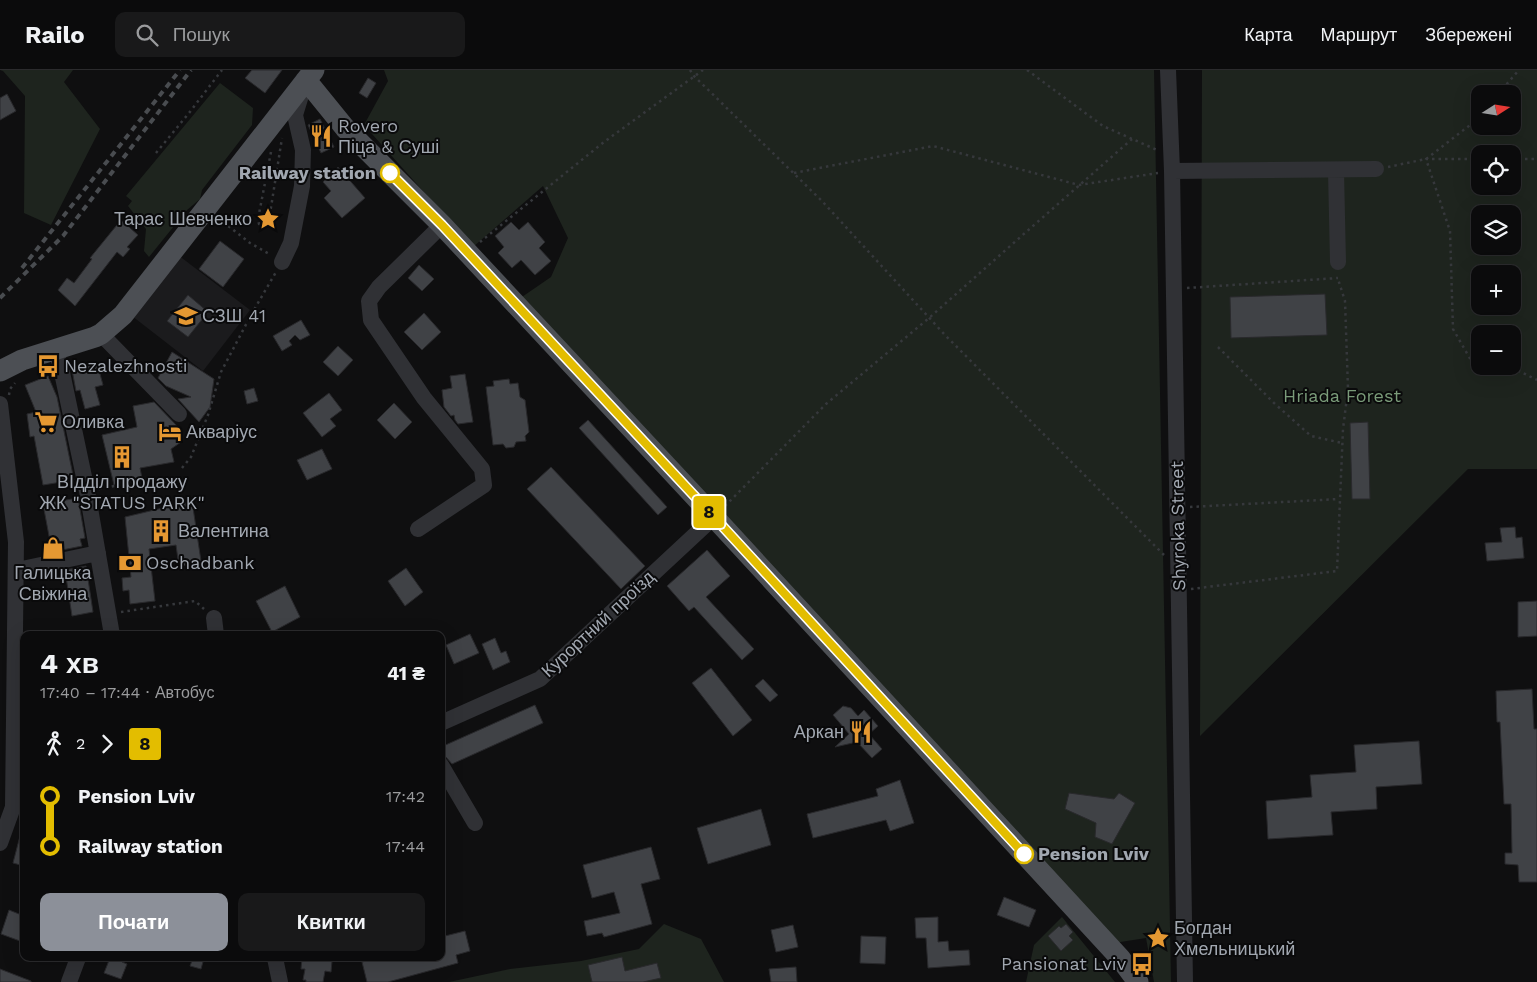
<!DOCTYPE html>
<html lang="uk">
<meta charset="utf-8">
<style>
:root{--surface:#0b0b0c;--page:#19191a;--text:#f1f3f6;--muted:#9a9b9d;--line:#2b2b2d;--accent:#8c9099}
body{margin:0;font-family:"Work Sans",sans-serif;background:var(--page);color:var(--text);height:100vh;display:flex;flex-direction:column;font-size:19px;white-space:nowrap}
*{box-sizing:border-box;margin:0}
p{font-size:16px;color:var(--muted)}
.icon{flex:none;width:28px;height:28px;fill:none;stroke:currentColor;stroke-width:2;stroke-linecap:round;stroke-linejoin:round}
.map{position:relative;flex:1;overflow:hidden}
.sheet{position:absolute;left:20px;top:561px;width:425px;height:330px;display:flex;flex-direction:column;background:var(--surface);border-radius:10px;box-shadow:0 5px 20px #0002,0 0 0 1px var(--line)}
.sheet>*{flex:none}
.badge{padding:0 10px;border-radius:4px;font-size:18px;line-height:32px}
.needle{width:32px;rotate:78deg}
.controls{position:absolute;left:1471px;top:15px;display:grid;gap:10px}
.controls a{display:grid;place-items:center;width:50px;height:50px;border-radius:10px;background:var(--surface);box-shadow:0 5px 20px #0002,0 0 0 1px var(--line);font-size:25px}
.map>.badge{position:absolute;translate:-50% -50%;box-shadow:0 0 0 2px #fff}
.legs{display:flex;align-items:center;gap:8px;height:55px;padding:0 20px;font-size:16px}
.legs p{margin-inline-start:auto}
.head{display:flex;align-items:center;justify-content:space-between;height:85px;padding:0 20px}
h1{font-size:28px;font-weight:700;line-height:38px}
.cta{display:flex;gap:10px;margin-top:auto;padding:10px 20px}
.cta a{flex:1;height:58px;border-radius:10px;background:var(--accent);color:#fff;font-size:20px;font-weight:700;line-height:58px;text-align:center}
.cta a+a{background:var(--page);color:var(--text)}
ul{padding:0 20px;list-style:none}
li{display:flex;align-items:center;gap:18px;height:50px;font-size:19px}
li i{display:grid;place-items:center;width:8px;height:100%;margin:0 6px;background:currentColor}
li i::after{content:'';width:12px;height:12px;margin:-6px;border:4px solid;border-radius:50%;background:var(--surface)}
li p{margin-inline-start:auto}
li:first-child i{background:linear-gradient(#0000 50%,currentColor 0)}
li:last-child i{background:linear-gradient(currentColor 50%,#0000 0)}
header{display:flex;align-items:center;gap:30px;box-sizing:border-box;height:70px;padding:0 25px;background:var(--surface);border-bottom:1px solid var(--line)}
header strong{font-size:24px}
nav{display:flex;gap:28px;margin-inline-start:auto;font-size:18px}
.search{width:350px;height:45px;background:var(--page);display:flex;align-items:center;gap:12px;box-sizing:border-box;padding:0 18px;border-radius:10px;color:var(--muted);font-size:19px}
.map>svg:first-child{display:block}
.built{fill:#1b1b1d}
.green{fill:#1e241e;fill-rule:evenodd}
.building{fill:#404246;stroke:#29292c}
.lines{fill:none;stroke-linecap:round;stroke-linejoin:round}
.path{stroke:#36383c;stroke-width:2.5;stroke-dasharray:2.5 4;stroke-linecap:butt}
.minor{stroke:#303135;stroke-width:16}
.major{stroke:#4c4f54;stroke-width:21}
.rail{stroke:#494c50;stroke-width:4;stroke-dasharray:6 5;stroke-linecap:butt}
.line-1-casing{stroke:#fff;stroke-width:11}
.line-1{stroke:#e3bd00;stroke-width:8}
.stop-1-dot{fill:#fff;stroke:#e3bd00;stroke-width:2.5}
.labels{text-anchor:middle;stroke-width:4;stroke-linejoin:round;paint-order:stroke}
.poi-label{font-size:18px;fill:#a1a7b0;stroke:#0a0a0b;text-anchor:start}
.stop-label{font-size:18px;font-weight:bold;fill:#a1a7b0;stroke:#0a0a0b;text-anchor:end}
.park-label{font-size:18px;fill:#7a9b79;stroke:#0a0a0b}
.street-label{font-size:18px;fill:#a1a7b0;stroke:#0a0a0b}
</style>
<header>
<strong>Railo</strong>
<div class="search"><svg class="icon" aria-label="search" viewBox="0 0 24 24"><circle cx="10" cy="10" r="6"/><path d="M15 15l6 6"/></svg>Пошук</div>
<nav><a>Карта</a><a>Маршрут</a><a>Збережені</a></nav>
</header>
<div class="map">
<svg width="1537" height="912" viewBox="0 0 1537 912">
<rect width="100%" height="100%" fill="#0f0f10"/>
<path class="built" d="M178 185 250 240 203 301 132 246Z"/>
<path class="green" d="M0 0H73L64 12 100 59 51 155 24 143 25 26 3 1Z
M384 0H1154L1171 912H1154L1146 868 1114 873 519 229 551 207 568 168 543 116 473 177 364 55 388 11Z
M1202 0H1537V399H1468L1200 666ZM1480 24H1512V56H1480ZM1480 84H1512V116H1480ZM1480 144H1512V176H1480ZM1480 204H1512V236H1480ZM1480 264H1512V296H1480Z
M220 13 253 38 252 55 202 120 200 129 187 140 149 187 144 181 146 159 128 136 132 131 126 126Z
M1062 847 1115 912H1026L1034 875Z
M664 854 701 869 724 912H449L510 899 581 891 639 879Z"/>
<path class="building" d="M252 0H282L265 23 245 8Z
M368 8 376 13 367 28 359 23Z
M7 24 16 41 0 50V28Z
M320 49 334 77 321 83 308 55Z
M338 97 365 128 342 148 324 128 331 121 323 112Z
M121 150 138 165 127 177 130 179 123 187 117 182 75 236 58 220 67 208 74 213 92 189 90 188Z
M511 152 519 160 528 152 545 172 539 178 551 191 535 205 521 190 512 198 498 183 504 177 495 166Z
M220 171 244 189 223 217 199 199Z
M419 195 434 209 422 221 408 208Z
M1325 224 1327 265 1231 268 1230 227Z
M188 225 208 242 188 267 167 251Z
M424 243 441 262 422 280 404 262Z
M301 250 310 265 300 270 295 265 289 271 292 275 282 281 273 266Z
M338 276 353 290 338 306 323 292Z
M172 282 214 309 210 337 199 352 178 329 191 327 166 316 158 308Z
M97 293 103 315 95 317 100 335 85 339 80 320 76 321 72 300Z
M465 304 473 352 458 354 455 350 454 345 451 346 444 337 442 320 452 318 450 306Z
M48 306 57 327 74 410 43 415 34 366 30 367 27 344 36 342 25 315Z
M509 309 510 314 518 313 520 327 525 330 529 362 525 366 526 371 516 372 514 377 506 378 503 374 493 375 486 317 494 316 493 311Z
M254 318 258 331 247 334 244 321Z
M329 323 342 340 330 349 336 356 322 367 303 343Z
M154 332 178 357 181 372 171 379 174 392 140 398 142 408 114 415 102 365 137 357 133 336Z
M394 333 412 352 395 369 377 350Z
M588 350 667 437 658 445 579 358Z
M1368 352 1370 429H1352L1350 353Z
M322 379 332 399 307 410 297 390Z
M551 397 645 496 621 519 527 419Z
M78 428 85 468 80 469 82 476 52 482 43 434Z
M192 431 201 491 179 497 176 475 149 479 155 531 130 534 129 520 123 521 122 508 131 507 125 447Z
M1515 457 1516 468 1522 467 1524 488 1487 491 1485 473 1502 472 1500 458Z
M707 480 730 506 706 527 754 579 742 590 694 537 689 541 667 516Z
M86 496 93 542 72 546 65 500Z
M406 498 423 522 405 536 388 511Z
M285 516 300 547 272 562 256 531Z
M1537 531V566L1518 567V532Z
M470 564 479 583 454 594 446 575Z
M495 568 501 583 506 581 510 592 493 600 482 574Z
M711 598 752 650 733 666 692 613Z
M763 609 778 625 770 632 755 616Z
M1532 619 1534 659H1537V812H1519L1518 795 1505 794V783H1512L1511 734H1504L1500 652H1497L1496 621Z
M535 635 543 653 452 694 445 686 441 677Z
M843 636 851 638 858 646 864 640 878 656 869 664 882 679 872 688 857 672 835 677 849 664 833 645Z
M1419 671 1422 714 1376 717 1377 739 1331 742 1333 765 1268 769 1266 731 1312 727 1310 705 1356 702 1354 675Z
M900 710 914 753 890 761 886 750 813 768 807 744 878 726 876 719Z
M1069 723 1114 729 1119 723 1135 733 1112 774 1095 767 1096 753 1065 739Z
M761 739 771 775 708 794 697 758Z
M20 766H24V796L13 793Z
M651 777 660 809 641 814 652 854 604 867 602 863 587 866 584 851 620 843 614 822 592 828 583 795Z
M1004 827 1036 840 1029 857 997 845Z
M9 840 24 846V860L20 871 1 864Z
M938 847V872L948 871 949 881 969 880 970 895 928 898 926 868H916L915 848Z
M1066 854 1073 862 1069 866 1073 870 1061 881 1048 866 1059 856 1061 858Z
M793 855 798 877 776 882 771 860Z
M465 861 470 881 456 885 458 893 388 912H367L362 892 380 888H441V867Z
M861 866 886 867 885 894 860 893Z
M622 887 625 901 657 893 661 908 643 912H592L588 895Z
M110 888H123L122 892 127 894 121 909 104 903Z
M193 888H204L201 899 190 896Z
M302 888H326V890L332 891 331 902 325 901 323 912H306V910H303L305 899H301Z
M796 897 797 912H771L769 899Z
M0 899 31 911V912H0Z"/>
<g class="lines">
<path class="path" d="M690 0 694 6 822 131 945 265 1164 485
M1027 0 1103 56 1157 80
M1498 24 1519 0
M271 82 258 149 259 154 266 155 269 150 282 68
M156 83 189 43 222 0
M1480 89H1426L1450 161 1453 259 1472 292 1480 293
M1512 89H1537
M1388 97 1426 89 1474 52 1480 45
M794 103 933 76 1079 115 1158 103
M218 148 250 173 271 185
M480 172 604 72 703 0
M1187 218 1338 208
M1218 277 1274 333 1311 366 1342 373
M1499 296 1515 299 1537 310
M9 325 10 319 15 313
M182 398 191 387 208 345 221 302 251 245 276 202
M99 419 151 409
M725 436 826 334 929 248 1017 170 1132 69
M1190 437 1339 429
M1191 519 1337 501 1343 359 1348 319 1345 231 1338 209
M121 542 195 531 204 539"/>
<path class="minor" d="M1168 0 1172 101 1185 912
M1172 101 1376 99
M1336 101 1338 192
M282 192 291 173 302 116 303 80 295 45 303 19
M101 264 179 344
M54 280 60 293 87 421 112 565
M0 334 16 472 13 737 0 773
M418 459 484 415 482 399 424 328 371 250 369 231 379 217 442 155
M17 500 98 483
M214 548 216 565
M441 653 540 609 714 447
M441 695 475 753
M275 888 280 912
M69 912 78 888"/>
<path class="major" d="M306 10 345 58 442 155 714 447 1120 888 1138 912
M0 301 22 290 95 267 101 264 123 245 314 0"/>
<path class="rail" d="M22 198 180 0
M0 228 63 166 191 0"/>
</g>
<g class="lines">
<defs>
<path id="line-1" d="M390 103 442 155 714 447 1024 784"/>
</defs>
<use href="#line-1" class="line-1-casing"/>
<use href="#line-1" class="line-1"/>
</g>
<defs>
<symbol id="restaurant-bare" viewBox="-9 -9 18 18"><path d="M-5-6h1v4h1v-4h1v4h1v-4h1v5L-1.5 .5V6h-2V.5L-5-1ZM5-6V6H3V1.5H1.5Q1.5-4 5-6Z" fill="#e59832" stroke="#0a0a0b" stroke-width="2.5" paint-order="stroke"/></symbol>
<symbol id="sight-bare" viewBox="-9 -9 18 18"><path d="M0-6L1.8-2.2L6-1.7L2.9 1.2L3.7 5.4L0 3.3L-3.7 5.4L-2.9 1.2L-6-1.7L-1.8-2.2Z" fill="#e59832" stroke="#0a0a0b" stroke-width="2.5" paint-order="stroke"/></symbol>
<symbol id="school-bare" viewBox="-9 -9 18 18"><path d="M0-5L7-2L0 1L-7-2ZM-4 1L0 2.5L4 1V4Q0 6-4 4Z" fill="#e59832" stroke="#0a0a0b" stroke-width="2.5" paint-order="stroke"/></symbol>
<symbol id="bus-bare" viewBox="-9 -9 18 18"><path d="M-5-6H5V4H4V6H2V4H-2V6H-4V4H-5ZM-3.5-4V0h7V-4ZM-3.5 1.2v1.5H-2V1.2ZM2 1.2v1.5H3.5V1.2Z" fill="#e59832" stroke="#0a0a0b" stroke-width="2.5" paint-order="stroke"/></symbol>
<symbol id="supermarket-bare" viewBox="-9 -9 18 18"><path d="M-6-5.5h2.5l.6 2H6L4.5 2H-2.5L-4.4-4H-6ZM-1.5 3.2a1.3 1.3 0 1 0 .1 0ZM3 3.2a1.3 1.3 0 1 0 .1 0Z" fill="#e59832" stroke="#0a0a0b" stroke-width="2.5" paint-order="stroke"/></symbol>
<symbol id="hotel-bare" viewBox="-9 -9 18 18"><path d="M-6-4.5h1.5V1H6V5H4.5V3h-9V5H-6ZM-4 0a1.8 1.8 0 1 1 3.6 0ZM.5 0V-2.5h3Q6-2.5 6 0Z" fill="#e59832" stroke="#0a0a0b" stroke-width="2.5" paint-order="stroke"/></symbol>
<symbol id="building-bare" viewBox="-9 -9 18 18"><path d="M-4-6H4V6H1V3H-1V6H-4ZM-2.5-4.3h1.7v1.8h-1.7ZM.8-4.3h1.7v1.8H.8ZM-2.5-1h1.7V.8h-1.7ZM.8-1h1.7V.8H.8Z" fill="#e59832" stroke="#0a0a0b" stroke-width="2.5" paint-order="stroke"/></symbol>
<symbol id="shop-bare" viewBox="-9 -9 18 18"><path d="M-5-2.5h2.3a2.7 3.5 0 0 1 5.4 0H5L5.5 6h-11ZM-1.5-2.5h3a1.5 2.3 0 0 0-3 0Z" fill="#e59832" stroke="#0a0a0b" stroke-width="2.5" paint-order="stroke"/></symbol>
<symbol id="bank-bare" viewBox="-9 -9 18 18"><path d="M-6-4H6V4H-6ZM0-2.3a2.3 2.3 0 1 0 0 4.6a2.3 2.3 0 1 0 0-4.6Z" fill="#e59832" stroke="#0a0a0b" stroke-width="2.5" paint-order="stroke"/></symbol>
</defs>
<g fill-rule="evenodd">
<use href="#restaurant-bare" x="305" y="50" width="32" height="32"/>
<use href="#sight-bare" x="252" y="133" width="32" height="32"/>
<use href="#school-bare" x="170" y="230" width="32" height="32"/>
<use href="#bus-bare" x="32" y="280" width="32" height="32"/>
<use href="#supermarket-bare" x="30" y="336" width="32" height="32"/>
<use href="#hotel-bare" x="154" y="346" width="32" height="32"/>
<use href="#building-bare" x="106" y="371" width="32" height="32"/>
<use href="#building-bare" x="145" y="445" width="32" height="32"/>
<use href="#shop-bare" x="37" y="462" width="32" height="32"/>
<use href="#bank-bare" x="114" y="477" width="32" height="32"/>
<use href="#restaurant-bare" x="845" y="646" width="32" height="32"/>
<use href="#sight-bare" x="1142" y="852" width="32" height="32"/>
<use href="#bus-bare" x="1126" y="878" width="32" height="32"/>
</g>
<g class="stop-1-dot">
<circle cx="390" cy="103" r="9"/>
<circle cx="1024" cy="784" r="9"/>
</g>
<g class="labels">
<g class="poi-label">
<text x="338" y="62">Rovero<tspan x="338" dy="21">Піца &amp; Суші</tspan></text>
<text x="252" y="155" text-anchor="end">Тарас Шевченко</text>
<text x="202" y="252">СЗШ 41</text>
<text x="64" y="302">Nezalezhnosti</text>
<text x="62" y="358">Оливка</text>
<text x="186" y="368">Акваріус</text>
<text x="122" y="418" text-anchor="middle">ВІдділ продажу<tspan x="122" dy="21">ЖК "STATUS PARK"</tspan></text>
<text x="178" y="467">Валентина</text>
<text x="146" y="499">Oschadbank</text>
<text x="53" y="509" text-anchor="middle">Галицька<tspan x="53" dy="21">Свіжина</tspan></text>
<text x="844" y="668" text-anchor="end">Аркан</text>
<text x="1174" y="864">Богдан<tspan x="1174" dy="21">Хмельницький</tspan></text>
<text x="1126" y="900" text-anchor="end">Pansionat Lviv</text>
</g>
<g class="stop-label">
<text x="376" y="109">Railway station</text>
<text x="1038" y="790" text-anchor="start">Pension Lviv</text>
</g>
<g class="park-label">
<text x="1342" y="332">Hriada Forest</text>
</g>
<g class="street-label">
<text transform="translate(1178 456) rotate(-91)" y="6">Shyroka Street</text>
<text transform="translate(598 554) rotate(-43)" y="6">Курортний проїзд</text>
</g>
</g>
</svg>
<div class="controls">
<a><svg class="needle" viewBox="-14 -14 28 28"><path d="M0-13l5 13h-10z" fill="#e53935"/><path d="M0 13l5-13h-10z" fill="#9a9b9d"/></svg></a>
<a><svg class="icon" aria-label="locate" viewBox="0 0 24 24"><circle cx="12" cy="12" r="6"/><path d="M12 2v4M12 18v4M2 12h4M18 12h4"/></svg></a>
<a><svg class="icon" aria-label="layers" viewBox="0 0 24 24"><path d="M12 4l9 5-9 5-9-5zM3 14l9 5 9-5"/></svg></a>
<a>+</a>
<a>−</a>
</div>
<b class="badge" style="left:709px;top:442px;background:#e3bd00;color:#111">8</b>
<section class="sheet">
<div class="head"><div><h1>4 хв</h1><p>17:40 – 17:44 · Автобус</p></div><b>41 ₴</b></div>
<div class="legs"><svg class="icon" aria-label="walk" viewBox="0 0 24 24"><circle cx="13" cy="4" r="2"/><path d="M13 8l-2 6 4 7M11 14l-3 7M7 12l3-4h3l4 4"/></svg>2<svg class="icon" aria-label="forward" viewBox="0 0 24 24"><path d="M9 5l7 7-7 7"/></svg><b class="badge" style="background:#e3bd00;color:#111">8</b></div>
<ul>
<li><i style="color:#e3bd00"></i><b>Pension Lviv</b><p>17:42</p></li>
<li><i style="color:#e3bd00"></i><b>Railway station</b><p>17:44</p></li>
</ul>
<div class="cta"><a>Почати</a><a>Квитки</a></div>
</section>
</div>
